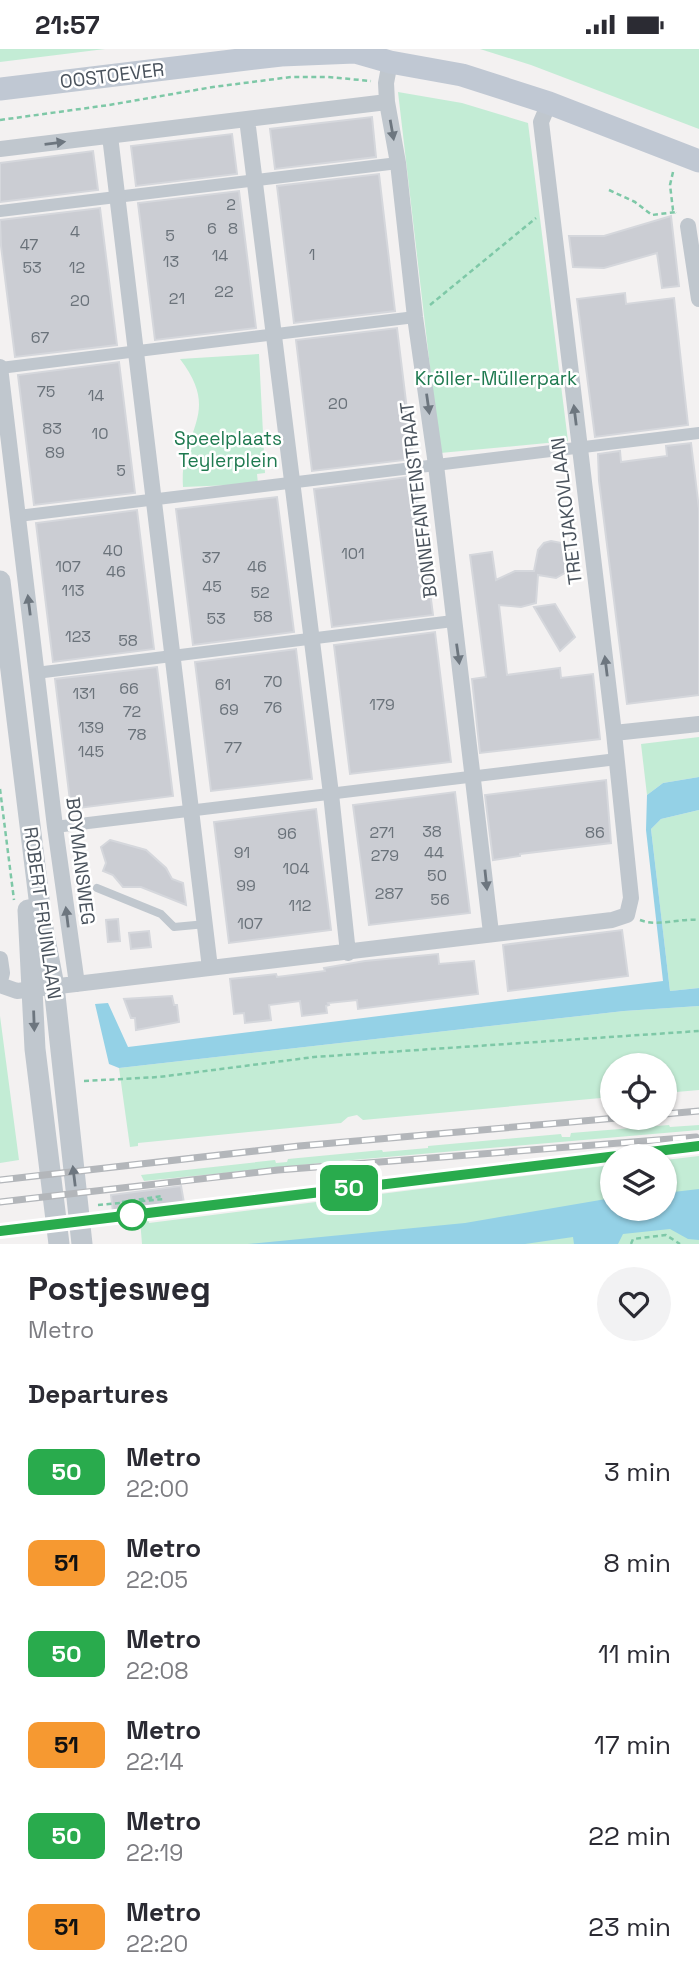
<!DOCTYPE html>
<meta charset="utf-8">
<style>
:root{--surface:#fff;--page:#f2f2f3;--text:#2b2b33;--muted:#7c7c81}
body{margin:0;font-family:"Space Grotesk",sans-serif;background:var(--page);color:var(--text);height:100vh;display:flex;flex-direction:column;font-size:26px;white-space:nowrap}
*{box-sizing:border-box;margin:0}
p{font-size:23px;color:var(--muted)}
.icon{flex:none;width:38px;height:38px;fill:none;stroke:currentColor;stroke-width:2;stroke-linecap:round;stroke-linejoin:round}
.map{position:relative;height:1195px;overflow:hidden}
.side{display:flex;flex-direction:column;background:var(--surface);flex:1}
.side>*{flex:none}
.badge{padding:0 14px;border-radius:10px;font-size:24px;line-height:46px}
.tools{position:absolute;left:600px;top:1004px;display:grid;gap:14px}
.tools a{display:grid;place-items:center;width:77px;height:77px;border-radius:50%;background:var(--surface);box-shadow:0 2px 5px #0004;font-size:35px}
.map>.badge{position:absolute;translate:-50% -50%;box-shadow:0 0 0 4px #fff}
h2{padding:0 28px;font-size:26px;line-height:63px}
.round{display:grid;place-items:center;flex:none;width:74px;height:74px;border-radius:37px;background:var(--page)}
.summary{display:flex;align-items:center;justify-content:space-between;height:119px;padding:0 28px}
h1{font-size:33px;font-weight:800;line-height:52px}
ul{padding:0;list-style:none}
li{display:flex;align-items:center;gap:21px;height:91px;padding:0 28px}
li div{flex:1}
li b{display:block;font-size:26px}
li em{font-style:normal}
li .badge{min-width:77px;font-weight:700;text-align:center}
.status{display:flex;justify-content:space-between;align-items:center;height:49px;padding:0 35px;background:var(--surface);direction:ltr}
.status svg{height:19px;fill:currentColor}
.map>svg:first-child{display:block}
.green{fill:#c3ecd5}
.water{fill:#94d1e6}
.building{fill:#cbcdd3;stroke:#d5d7dc;stroke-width:2}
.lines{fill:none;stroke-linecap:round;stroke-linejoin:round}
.path{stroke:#7ec8a7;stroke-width:2.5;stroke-dasharray:5 3.5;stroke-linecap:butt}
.service{stroke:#c0c7ce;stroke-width:8}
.pedestrian{stroke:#c0c7ce;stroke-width:12}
.minor{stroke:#c0c7ce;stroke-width:16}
.tertiary{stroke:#c0c7ce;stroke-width:21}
.secondary{stroke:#c0c8d3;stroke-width:23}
.rail-casing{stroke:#b3b6ba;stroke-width:7}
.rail{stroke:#fff;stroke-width:4.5;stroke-dasharray:13;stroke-linecap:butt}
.oneway{fill:#6d767f}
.line-casing{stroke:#fff;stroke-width:16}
.line{stroke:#29ab4d;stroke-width:10}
.stop-dot{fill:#fff;stroke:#29ab4d;stroke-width:3.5}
.labels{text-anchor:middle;stroke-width:5;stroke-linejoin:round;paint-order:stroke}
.number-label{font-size:16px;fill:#6a727a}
.street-label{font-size:19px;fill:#4a535d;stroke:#fff}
.park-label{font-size:19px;fill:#1f7a50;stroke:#fff}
</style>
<div class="status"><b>21:57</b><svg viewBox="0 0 49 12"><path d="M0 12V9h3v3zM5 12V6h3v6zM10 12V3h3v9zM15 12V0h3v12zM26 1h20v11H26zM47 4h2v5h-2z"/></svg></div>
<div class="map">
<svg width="699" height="1195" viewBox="0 0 699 1195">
<rect width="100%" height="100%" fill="#f3f1f1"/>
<path class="green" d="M0 0H105L0 13Z
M480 0H699V80L531 16Z
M398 43 462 54 528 74 568 392 440 404Z
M259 305 265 424 257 425 258 435 183 438C179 381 223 366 180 310Z
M699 688V728L663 734 647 746 641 695Z
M699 761V939L670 942 651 780 661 770Z
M699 957V1041L665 1044V1017H612V1048L363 1071 357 1066 348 1068 341 1074 138 1094V1097L130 1098 119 1019 624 962Z
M0 967 19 1111 0 1114Z
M669 1076 670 1078 699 1076V1081L341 1112 144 1132 141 1126 275 1111 276 1114 287 1113 288 1110 382 1101 383 1103 428 1099V1097L561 1085 562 1088H570L571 1084Z
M699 1107V1195H142L140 1170H148L149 1174 612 1116V1160H665V1111Z"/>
<path class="water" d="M699 728V761L661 770 651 780 670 942 699 939V957L624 962 119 1019 109 1015 95 955 108 954 128 998 663 932 646 781 647 746 663 734Z
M699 1140V1191L688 1190 670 1180 623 1185 618 1195H574L573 1188 525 1195H248L465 1174 612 1149V1160H665V1144Z"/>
<path class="building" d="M372 68 376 108 275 120 270 80Z
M232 85 237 125 136 137 131 97Z
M93 102 98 141 0 153V114Z
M379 125 395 262 294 274 277 137Z
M239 142 256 279 155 291 138 154Z
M100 159 117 296 15 308 1 197 0 171Z
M671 167 679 237 662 239 657 204 604 219 573 218 569 187H604Z
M625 244 626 255 674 249 688 376 595 388 577 250Z
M397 279 413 410 312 422 296 291Z
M119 313 135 444 34 456 18 326Z
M691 394 699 460V646L627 655 599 432 598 405 620 402 621 413 667 407 666 397Z
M415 427 433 566 332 578 314 440Z
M277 448 294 583 193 596 176 460Z
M137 461 154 600 53 613 36 474Z
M551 492 561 494 570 502 572 513 568 522 556 529 538 526 536 554 521 558 499 556 507 626 560 619 561 629 593 625 600 690 480 704 472 630 486 628 470 506 492 503 496 531 515 522H534L538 501 544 494Z
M555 555 575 588 560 602 534 558Z
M435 583 451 713 350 725 334 596Z
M296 600 312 730 211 742 195 613Z
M157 618 173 747 71 760 55 630Z
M606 731 611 794 520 805V807L493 811 485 746Z
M455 743 470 864 369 876 353 756Z
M316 760 331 881 229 894 214 773Z
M110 791 146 801 166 819 172 830 183 834 186 856 141 838H123L113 826 103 822 106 814 101 798Z
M118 870 120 892 108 893 106 871Z
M622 881 628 927 508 942 503 896Z
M149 882 151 898 131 900 129 884Z
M438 905 439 915 474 912 478 945 358 960 357 951 328 954 329 956 326 957 327 964 302 967 300 952 269 956 271 971 245 974 244 964 234 965 230 930 276 925 277 928 325 922 324 919 365 912Z
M172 947 174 956H177L179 973 136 981 135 969H131L124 950Z
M181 1137 184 1154 113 1163 111 1146Z"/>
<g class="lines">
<path class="path" d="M0 71 109 56 213 38 291 28H328L371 32
M673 123 670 136 673 161 676 164
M609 141 635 153 652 166 676 163
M430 256 536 169
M0 740 14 851
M640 871C658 878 680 869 699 871
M84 1032 159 1028 314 1008 699 982
M122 1153 163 1147
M98 1156 164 1150
M631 1195 633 1190 666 1186 680 1195"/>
<path class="service" d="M97 839 161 865 174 878 206 875"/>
<path class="pedestrian" d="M0 162 398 114
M0 319 415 268
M18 467 699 384
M36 624 453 572
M55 778 617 710"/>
<path class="minor" d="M390 13 386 34 387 53 398 114 415 268 436 416 491 884
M247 70 331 745 348 904
M110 87 210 919
M0 100 387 53
M688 177 699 250
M0 318 55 778 77 935
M614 684 699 675
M0 910 2 924 0 932
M0 936 17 942 612 871 627 866 631 849 614 684 541 73 549 54"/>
<path class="tertiary" d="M0 532 42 874 54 937 82 1195
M28 861 35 1000 59 1195"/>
<path class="secondary" d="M0 40 281 6 355 3 390 13 462 26 549 54 699 112"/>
<defs>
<path id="rail" d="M665 1065 699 1062
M0 1131 299 1097 617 1069
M0 1153 278 1121 696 1088
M0 1182 699 1097"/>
</defs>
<use href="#rail" class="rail-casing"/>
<use href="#rail" class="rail"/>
</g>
<defs><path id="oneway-solid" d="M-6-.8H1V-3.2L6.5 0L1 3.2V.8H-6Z" transform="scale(1.75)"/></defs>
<g class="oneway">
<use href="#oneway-solid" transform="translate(392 81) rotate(80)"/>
<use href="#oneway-solid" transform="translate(55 94) rotate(-7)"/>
<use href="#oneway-solid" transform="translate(428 355) rotate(82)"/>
<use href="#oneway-solid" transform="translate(575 366) rotate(-97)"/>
<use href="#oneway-solid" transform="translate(29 556) rotate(-97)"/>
<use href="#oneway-solid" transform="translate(458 605) rotate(82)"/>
<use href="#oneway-solid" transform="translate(606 617) rotate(-97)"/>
<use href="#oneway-solid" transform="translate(486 831) rotate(84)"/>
<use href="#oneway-solid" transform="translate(67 868) rotate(-97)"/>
<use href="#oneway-solid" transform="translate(34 972) rotate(88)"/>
<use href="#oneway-solid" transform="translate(74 1127) rotate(-97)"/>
</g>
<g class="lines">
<defs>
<path id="line" d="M0 1182 699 1097"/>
</defs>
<use href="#line" class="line-casing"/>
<use href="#line" class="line"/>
</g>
<circle class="stop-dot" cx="132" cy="1166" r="14"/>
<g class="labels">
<g class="number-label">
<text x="231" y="161">2</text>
<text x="212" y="185">6</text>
<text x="233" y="185">8</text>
<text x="75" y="188">4</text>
<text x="170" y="192">5</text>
<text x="29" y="201">47</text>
<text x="312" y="211">1</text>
<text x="220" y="212">14</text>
<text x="171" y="218">13</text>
<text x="32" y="224">53</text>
<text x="77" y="224">12</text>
<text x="224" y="248">22</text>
<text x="177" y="255">21</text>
<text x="80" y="257">20</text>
<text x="40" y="294">67</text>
<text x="46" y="348">75</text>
<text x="96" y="352">14</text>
<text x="338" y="360">20</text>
<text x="52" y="385">83</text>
<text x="100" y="390">10</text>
<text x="55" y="409">89</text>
<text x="121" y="427">5</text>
<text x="113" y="507">40</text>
<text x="353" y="510">101</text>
<text x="211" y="514">37</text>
<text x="68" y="523">107</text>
<text x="257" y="523">46</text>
<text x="116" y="528">46</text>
<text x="212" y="543">45</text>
<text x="73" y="547">113</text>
<text x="260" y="549">52</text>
<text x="263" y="573">58</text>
<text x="216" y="575">53</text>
<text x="78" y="593">123</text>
<text x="128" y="597">58</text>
<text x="273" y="638">70</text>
<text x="223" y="641">61</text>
<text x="129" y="645">66</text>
<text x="84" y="650">131</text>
<text x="382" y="661">179</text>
<text x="273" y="664">76</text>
<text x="229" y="666">69</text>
<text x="132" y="668">72</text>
<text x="91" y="684">139</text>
<text x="137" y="691">78</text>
<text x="233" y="704">77</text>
<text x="91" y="708">145</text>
<text x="432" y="788">38</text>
<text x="382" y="789">271</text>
<text x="595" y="789">86</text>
<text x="287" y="790">96</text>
<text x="242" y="809">91</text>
<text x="434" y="809">44</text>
<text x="385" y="812">279</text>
<text x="296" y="825">104</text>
<text x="437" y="832">50</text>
<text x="246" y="842">99</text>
<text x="389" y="850">287</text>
<text x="440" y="856">56</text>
<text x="300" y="862">112</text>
<text x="250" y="880">107</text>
</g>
<g class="street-label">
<text transform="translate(112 26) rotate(-7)" y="7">OOSTOEVER</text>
<text transform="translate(418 451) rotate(-97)" y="7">BONNEFANTENSTRAAT</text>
<text transform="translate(566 462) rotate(-97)" y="7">TRETJAKOVLAAN</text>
<text transform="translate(81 812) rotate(83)" y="7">BOYMANSWEG</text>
<text transform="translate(43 864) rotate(82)" y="7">ROBERT FRUINLAAN</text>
</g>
<g class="park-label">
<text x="496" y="336">Kröller-Müllerpark</text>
<text x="228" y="396">Speelplaats<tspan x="228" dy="22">Teylerplein</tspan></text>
</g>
</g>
</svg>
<div class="tools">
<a><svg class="icon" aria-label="locate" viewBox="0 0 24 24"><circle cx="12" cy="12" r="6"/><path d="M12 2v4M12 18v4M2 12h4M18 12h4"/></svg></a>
<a><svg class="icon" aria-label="layers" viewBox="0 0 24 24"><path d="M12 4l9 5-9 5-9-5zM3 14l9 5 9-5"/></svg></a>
</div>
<b class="badge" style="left:349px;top:1139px;background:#29ab4d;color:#fff">50</b>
</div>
<section class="side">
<div class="summary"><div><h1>Postjesweg</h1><p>Metro</p></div><a class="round"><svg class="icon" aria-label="heart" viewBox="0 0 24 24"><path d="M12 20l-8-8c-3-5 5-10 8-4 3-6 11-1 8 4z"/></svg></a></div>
<h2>Departures</h2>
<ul>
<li><span class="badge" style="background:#29ab4d;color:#fff">50</span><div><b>Metro</b><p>22:00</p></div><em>3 min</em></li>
<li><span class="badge" style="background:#f69931;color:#111">51</span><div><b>Metro</b><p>22:05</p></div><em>8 min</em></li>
<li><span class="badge" style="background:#29ab4d;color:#fff">50</span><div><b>Metro</b><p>22:08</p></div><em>11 min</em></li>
<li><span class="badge" style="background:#f69931;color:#111">51</span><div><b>Metro</b><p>22:14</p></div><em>17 min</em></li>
<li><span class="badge" style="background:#29ab4d;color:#fff">50</span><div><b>Metro</b><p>22:19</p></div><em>22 min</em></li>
<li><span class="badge" style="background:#f69931;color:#111">51</span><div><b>Metro</b><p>22:20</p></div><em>23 min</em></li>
</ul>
</section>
